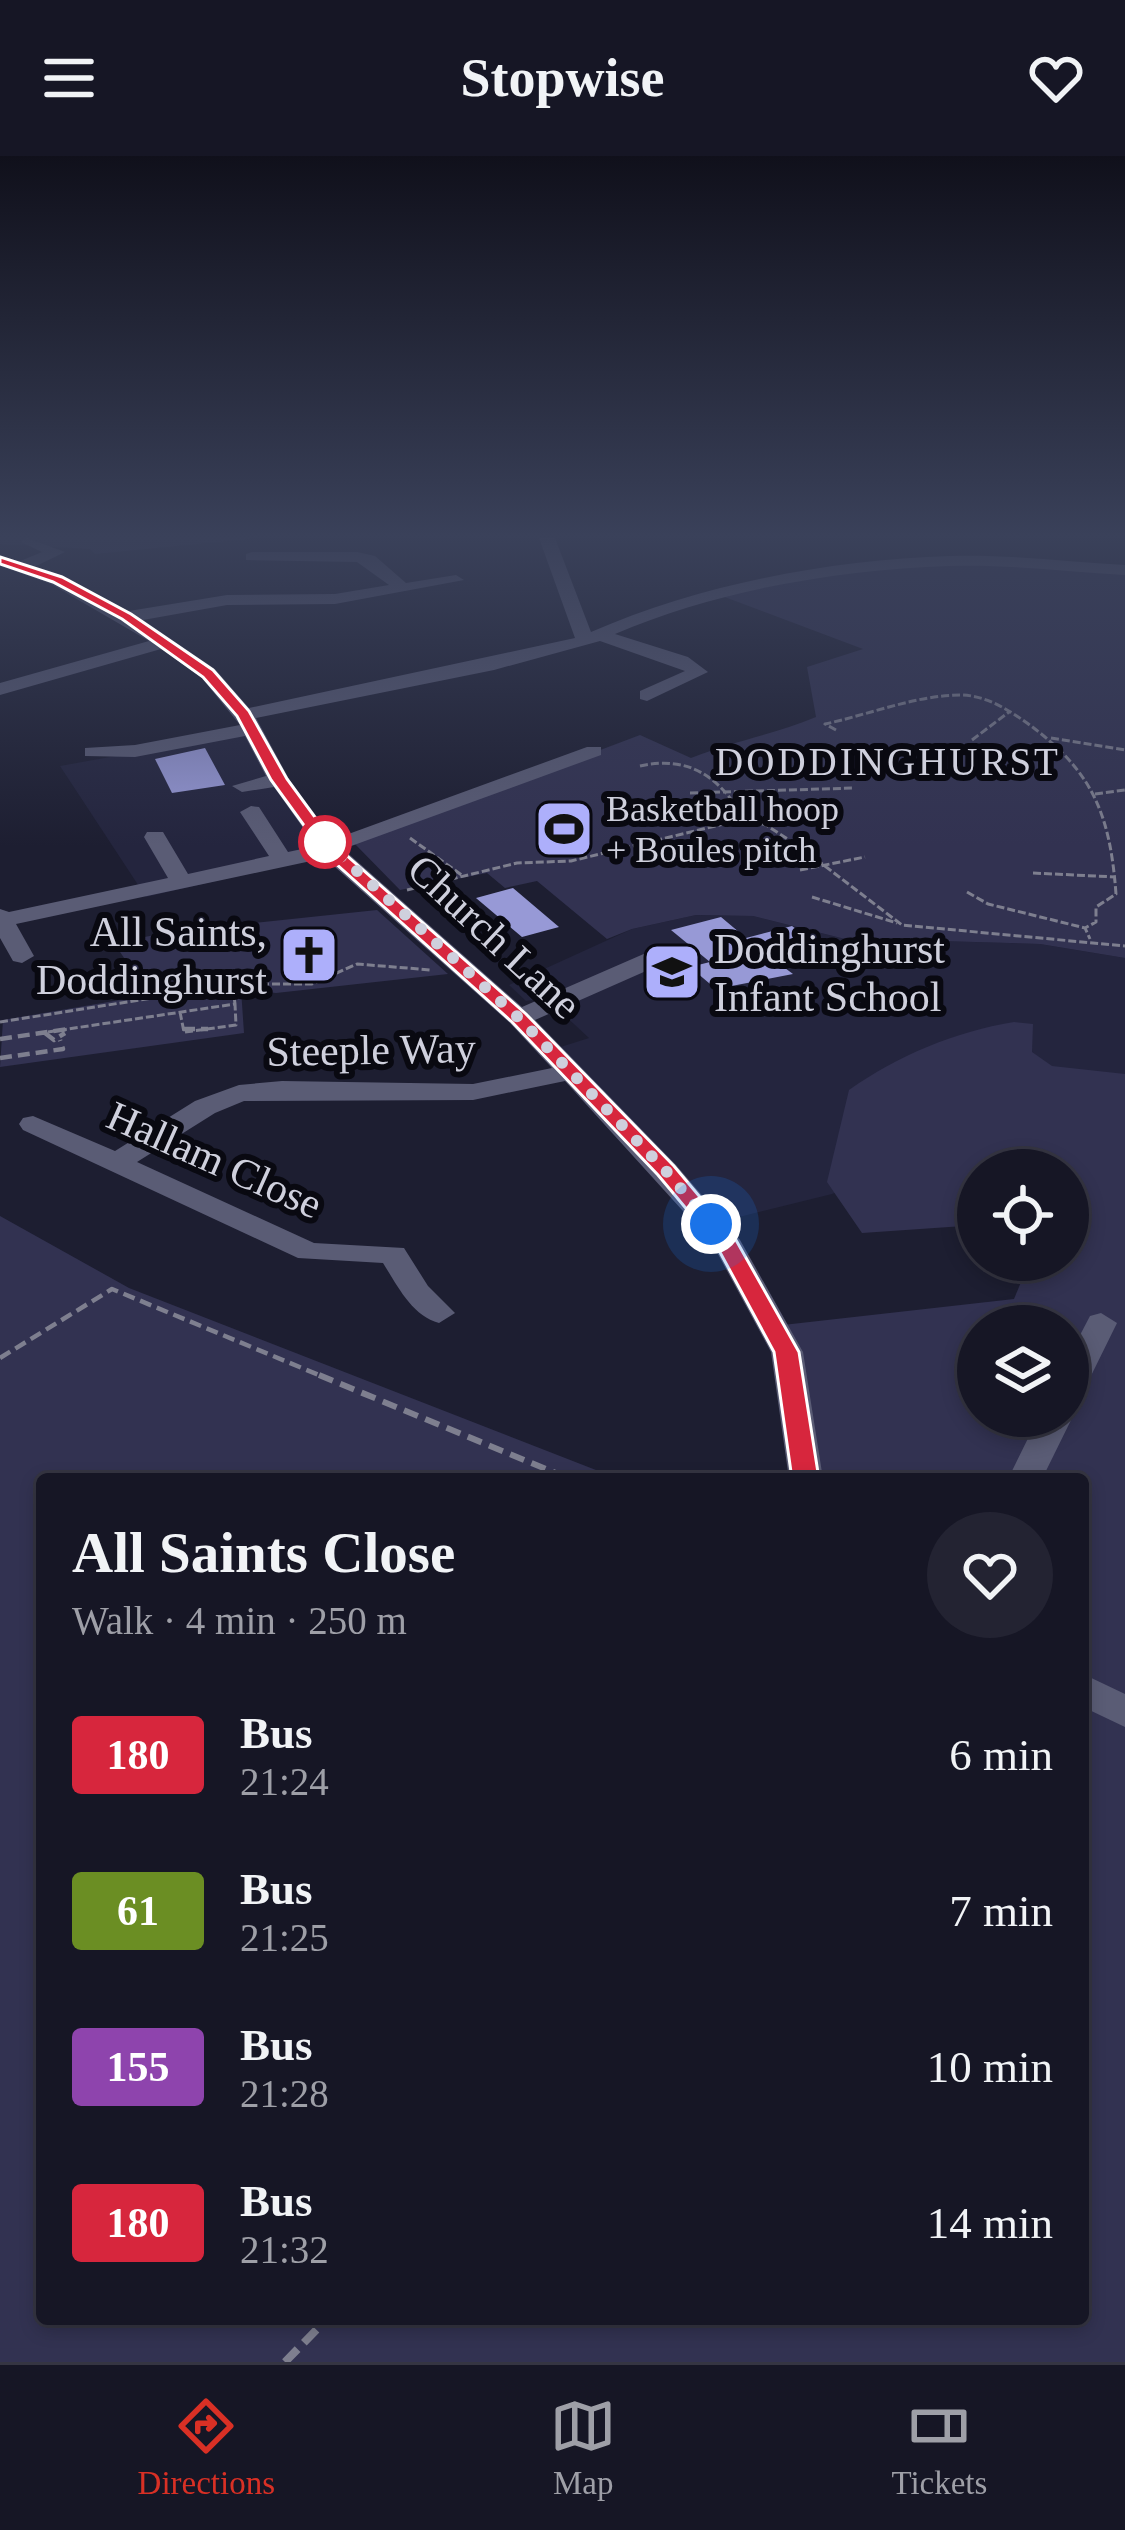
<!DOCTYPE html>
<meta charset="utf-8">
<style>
:root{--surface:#161625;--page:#232332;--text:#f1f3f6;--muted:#9e9fa7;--line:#353542;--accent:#d93025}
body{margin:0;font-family:Georgia,serif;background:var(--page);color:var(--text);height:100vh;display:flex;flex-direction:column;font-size:45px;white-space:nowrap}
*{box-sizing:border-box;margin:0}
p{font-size:39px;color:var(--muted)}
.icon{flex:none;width:66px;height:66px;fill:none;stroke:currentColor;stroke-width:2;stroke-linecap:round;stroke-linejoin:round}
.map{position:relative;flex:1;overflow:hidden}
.details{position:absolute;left:36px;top:1317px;width:1053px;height:852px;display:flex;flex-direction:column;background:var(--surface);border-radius:12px;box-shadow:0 6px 18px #0003,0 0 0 3px var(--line)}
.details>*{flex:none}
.badge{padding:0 24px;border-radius:9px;font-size:42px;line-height:78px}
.controls{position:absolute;left:957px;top:993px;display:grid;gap:24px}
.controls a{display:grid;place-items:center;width:132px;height:132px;border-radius:50%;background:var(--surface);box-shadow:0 6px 18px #0003,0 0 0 3px var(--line);font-size:60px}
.you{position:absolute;width:60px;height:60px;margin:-30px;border:9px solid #fff;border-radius:50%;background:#1a73e8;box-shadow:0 0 0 18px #1a73e833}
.map>.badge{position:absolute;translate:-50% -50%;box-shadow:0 0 0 6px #fff}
.round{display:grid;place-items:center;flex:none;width:126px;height:126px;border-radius:63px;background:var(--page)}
.headline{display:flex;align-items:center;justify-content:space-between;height:204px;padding:0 36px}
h1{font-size:57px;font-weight:800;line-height:90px}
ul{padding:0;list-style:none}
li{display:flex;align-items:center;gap:36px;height:156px;padding:0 36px}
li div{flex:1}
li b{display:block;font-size:45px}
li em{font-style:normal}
li .badge{min-width:132px;font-weight:700;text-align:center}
header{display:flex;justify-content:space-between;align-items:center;height:156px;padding:0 36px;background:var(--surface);font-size:54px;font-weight:800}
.tab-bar{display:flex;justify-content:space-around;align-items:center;height:168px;border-top:3px solid var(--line);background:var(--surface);font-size:33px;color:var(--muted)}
.tab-bar a{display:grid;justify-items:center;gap:6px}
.tab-bar .active{color:var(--accent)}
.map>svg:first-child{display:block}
.built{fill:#24253e}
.green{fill:#323251;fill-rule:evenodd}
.building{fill:#9799d6}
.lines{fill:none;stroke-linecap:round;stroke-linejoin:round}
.path-far3{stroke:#7e7f8f;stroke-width:3;stroke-dasharray:8 3;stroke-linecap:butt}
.path-far2{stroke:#7e7f8f;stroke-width:4.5;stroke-dasharray:12 6;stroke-linecap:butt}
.path-far1{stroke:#7e7f8f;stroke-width:6;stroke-dasharray:15 8;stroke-linecap:butt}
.path{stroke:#7e7f8f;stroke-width:8;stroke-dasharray:18 9;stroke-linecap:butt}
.minor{fill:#5a5c75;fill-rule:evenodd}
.line{fill:#d7263d;stroke:#fff;stroke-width:3}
.walk{stroke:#cfd0dd;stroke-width:12;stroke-dasharray:0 21.6}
.stop-dot{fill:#fff;stroke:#d7263d;stroke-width:6}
.labels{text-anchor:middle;stroke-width:12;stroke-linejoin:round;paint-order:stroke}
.far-poi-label{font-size:36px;fill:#cfd0dd;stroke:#090911;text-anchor:start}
.far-quarter-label{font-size:39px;letter-spacing:3px;fill:#cfd0dd;stroke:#090911}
.poi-label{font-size:42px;fill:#cfd0dd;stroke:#090911;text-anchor:end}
.street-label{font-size:42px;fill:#cfd0dd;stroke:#090911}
</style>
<header><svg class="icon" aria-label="menu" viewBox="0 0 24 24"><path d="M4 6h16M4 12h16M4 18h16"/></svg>Stopwise<svg class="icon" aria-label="heart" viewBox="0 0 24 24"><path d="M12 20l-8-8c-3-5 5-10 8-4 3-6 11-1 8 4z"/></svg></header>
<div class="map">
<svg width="1125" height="2206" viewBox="0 0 1125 2206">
<rect width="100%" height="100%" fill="#1d1e31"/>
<path class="built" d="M254 575 333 698 146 741 60 610Z
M696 759 753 760 877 791 941 785 1040 788 1125 802V923L832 1038 711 1068 548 895 589 882 560 855 540 843 526 845 509 829 632 773Z"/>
<path class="green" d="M0 382H258L95 398 90 393 0 388Z
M953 405 1125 415V802L1040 788 940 785 877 791 753 760 696 759 632 773 607 783 537 725 505 732 487 717 400 734 354 687 640 579 691 602C734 585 775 578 816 561L807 511 863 493 722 440 861 412Z
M377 754 448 818 276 837 241 833 244 877 0 911 3 864 149 839 114 787 170 776Z
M1014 866 1033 868 1032 896 1052 910 1125 918V2206H0V1060L129 1132 619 1323H42V2163H1083V1323H806L774 1170 1014 1143 1021 1126 1010 1104H1068V1014H978V1069L862 1077 827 1026 849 934C899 899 954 876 1014 866ZM978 1170H1068V1260H978Z"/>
<path class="building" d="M205 592 225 629 172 637 155 603Z
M513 732 559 771 522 781 476 742Z
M721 761 746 782 792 770 830 799 785 812 793 818 716 833 690 811 710 806 671 774Z
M298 781H326L320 821H289Z"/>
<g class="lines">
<path class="path-far3" d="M836 574 825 568C867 559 917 539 960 539 985 539 1007 553 1027 567 1093 615 1110 658 1116 738L1096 751V766L1085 772
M1051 582 1125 594
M972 584 1009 556
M640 610C689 599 720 621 744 663
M690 637 854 632
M1095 638 1125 634
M410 682 463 720
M800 714 865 701
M1033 717 1115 721
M407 734 517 707 571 705 744 663 766 669 800 691 902 769 1125 790
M967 736 988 748 1085 772 1090 783
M812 741 897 767
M180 856 184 876
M0 866 241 828H312L357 808 431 814
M48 876 235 848 233 832
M185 876 236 869 235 848"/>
<path class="path-far2" d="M183 873H208
M45 877 54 884 65 877
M0 883 68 873
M0 902 63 893 60 884
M0 1202 112 1133 326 1222"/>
<path class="path-far1" d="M319 1219 570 1323"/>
<path class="path" d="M285 2206 327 2163"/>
<path class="minor" d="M27 382 65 396 34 411 129 455 227 439 335 438 389 429 357 406 246 404V398L252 396H357L375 400 406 427 456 419 464 424 335 448 227 449 143 464 215 513 249 552 575 482 539 382H555L591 476C701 428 829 404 950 400 1008 398 1067 406 1125 409V419C1067 416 1007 408 949 410 838 414 717 434 615 478L688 501 708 516 647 545 640 543V535L685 515 600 485 494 514 256 562 289 623 331 680H343L587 591H601V599L343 693 522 851 662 790H680V800L535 864 676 1009 740 1084 803 1196 823 1323H789L771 1196 712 1087 565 925 473 944 244 945 215 957 137 1006 314 1087 404 1092 428 1130 455 1157 439 1167C412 1160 397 1129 383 1107L298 1102 23 974 19 968 23 962 33 960 115 995 195 945 239 929 282 925 473 928 552 912 510 867 325 702 16 768 34 800 22 807 13 805 0 782V753L9 756 168 722 144 681 147 676H163L188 718 269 700 240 656 251 650 259 651 288 696 316 690 274 631 242 636 232 630 266 620 245 580 135 601 85 600V592L135 589 240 569 201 521 161 493 0 539V527L149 485 51 428 0 410V400L18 406 42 396 21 386Z
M1101 1157 1117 1167 1084 1234 1079 1242 1068 1245V1202L1090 1160Z
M1068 1253 1073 1260 1042 1323H1008L1039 1260H1068Z
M1083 1518 1125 1538V1571L1083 1551Z"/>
</g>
<linearGradient id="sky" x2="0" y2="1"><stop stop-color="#10101b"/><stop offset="0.55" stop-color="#3a415a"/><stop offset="1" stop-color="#3a415a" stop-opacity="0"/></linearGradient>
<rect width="1125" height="690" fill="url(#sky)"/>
<path class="line" d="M0 401 62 421 131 458 213 514 249 555 287 623 336 690 526 858 674 1010 736 1084 799 1196 819 1323 815 1329H796L792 1323 774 1196 715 1087 658 1019 512 866 324 697 271 624 237 560 203 521 122 463 53 426 0 408Z"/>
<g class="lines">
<path class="walk" d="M325 686 519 862 666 1015 711 1068"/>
</g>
<defs>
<symbol id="stadium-square" viewBox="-11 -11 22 22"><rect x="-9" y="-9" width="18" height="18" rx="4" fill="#adaffb" stroke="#090911"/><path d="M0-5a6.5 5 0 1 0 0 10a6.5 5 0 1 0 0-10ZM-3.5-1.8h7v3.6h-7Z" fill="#111"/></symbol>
<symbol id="church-square" viewBox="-11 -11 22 22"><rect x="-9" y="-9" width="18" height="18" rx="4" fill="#adaffb" stroke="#090911"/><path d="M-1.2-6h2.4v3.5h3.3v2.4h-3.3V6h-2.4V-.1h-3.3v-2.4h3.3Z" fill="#111"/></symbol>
<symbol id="school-square" viewBox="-11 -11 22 22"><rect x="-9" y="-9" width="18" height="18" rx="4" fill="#adaffb" stroke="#090911"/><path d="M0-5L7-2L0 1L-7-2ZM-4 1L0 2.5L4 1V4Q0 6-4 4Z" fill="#111"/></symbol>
</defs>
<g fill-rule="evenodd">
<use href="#stadium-square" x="531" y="640" width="66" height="66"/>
<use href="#church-square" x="276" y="766" width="66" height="66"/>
<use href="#school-square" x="639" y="783" width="66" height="66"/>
</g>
<circle class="stop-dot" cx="325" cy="686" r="24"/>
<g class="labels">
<g class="far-poi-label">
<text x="606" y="665">Basketball hoop<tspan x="606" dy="41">+ Boules pitch</tspan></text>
</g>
<g class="far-quarter-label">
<text x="888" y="619">DODDINGHURST</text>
</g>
<g class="poi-label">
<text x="267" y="790">All Saints,<tspan x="267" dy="48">Doddinghurst</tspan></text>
<text x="714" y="807" text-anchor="start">Doddinghurst<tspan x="714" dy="48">Infant School</tspan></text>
</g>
<g class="street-label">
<text transform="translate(495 780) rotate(43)" y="15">Church Lane</text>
<text transform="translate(371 893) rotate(-1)" y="15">Steeple Way</text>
<text transform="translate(215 1003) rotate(24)" y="15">Hallam Close</text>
</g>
</g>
</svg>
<div class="controls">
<a><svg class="icon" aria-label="locate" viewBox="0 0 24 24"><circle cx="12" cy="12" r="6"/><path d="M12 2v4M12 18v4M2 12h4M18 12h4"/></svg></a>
<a><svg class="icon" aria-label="layers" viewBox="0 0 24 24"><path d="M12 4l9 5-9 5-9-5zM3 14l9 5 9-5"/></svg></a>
</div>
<div class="you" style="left:711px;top:1068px"></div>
<section class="details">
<div class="headline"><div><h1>All Saints Close</h1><p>Walk · 4 min · 250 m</p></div><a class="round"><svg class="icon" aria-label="heart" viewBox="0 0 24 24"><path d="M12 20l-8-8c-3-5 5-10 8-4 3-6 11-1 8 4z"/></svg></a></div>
<ul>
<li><span class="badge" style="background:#d7263d;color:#fff">180</span><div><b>Bus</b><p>21:24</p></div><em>6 min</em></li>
<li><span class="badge" style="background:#6b8e23;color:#fff">61</span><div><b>Bus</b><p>21:25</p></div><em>7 min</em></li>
<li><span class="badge" style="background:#8e44ad;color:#fff">155</span><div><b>Bus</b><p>21:28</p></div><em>10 min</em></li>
<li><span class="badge" style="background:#d7263d;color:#fff">180</span><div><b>Bus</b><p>21:32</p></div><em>14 min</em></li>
</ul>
</section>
</div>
<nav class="tab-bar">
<a class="active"><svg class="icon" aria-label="directions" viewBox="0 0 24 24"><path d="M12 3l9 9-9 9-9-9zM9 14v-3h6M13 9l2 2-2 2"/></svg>Directions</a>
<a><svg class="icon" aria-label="map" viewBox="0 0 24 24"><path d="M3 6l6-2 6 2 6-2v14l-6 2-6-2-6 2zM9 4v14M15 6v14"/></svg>Map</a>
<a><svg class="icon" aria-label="tickets" viewBox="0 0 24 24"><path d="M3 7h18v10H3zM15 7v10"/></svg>Tickets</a>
</nav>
